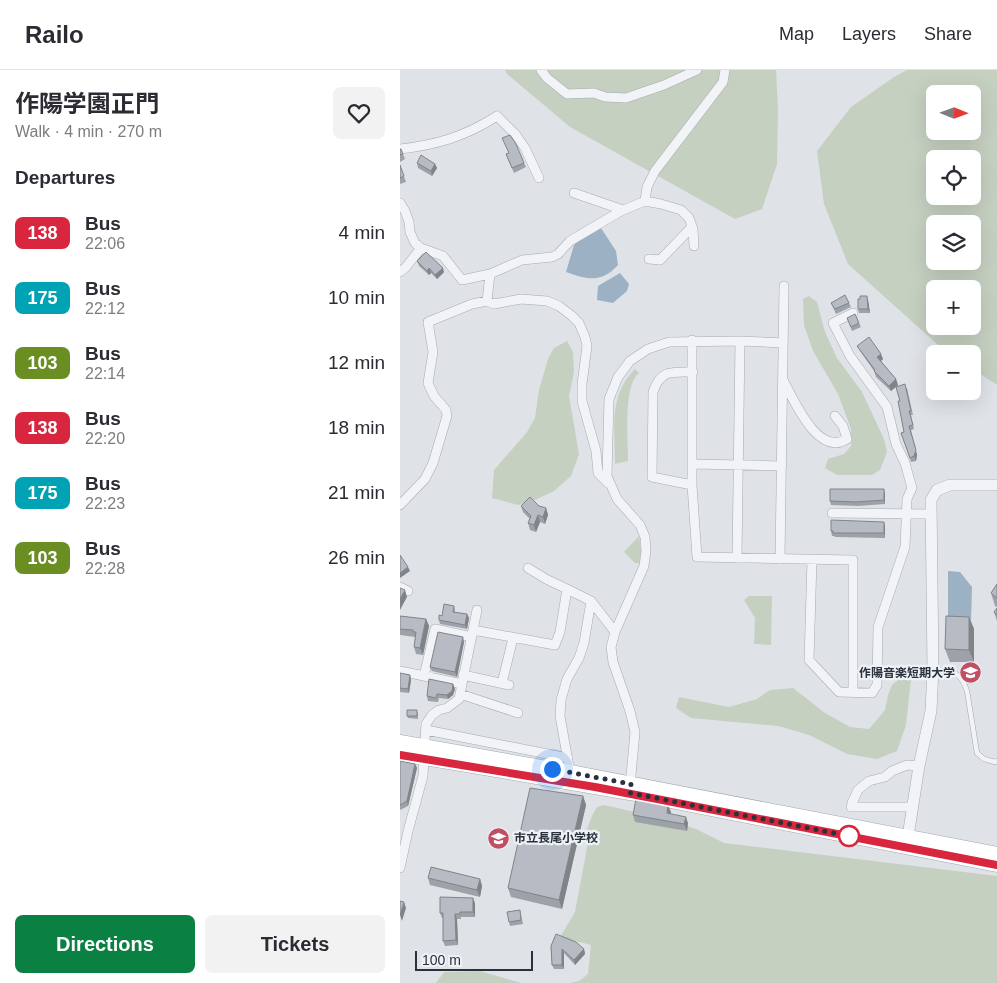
<!DOCTYPE html>
<meta charset="utf-8">
<style>
:root{--surface:#fff;--page:#f2f2f3;--text:#2b2b33;--muted:#7c7c81;--line:#e1e1e2;--accent:#0b8043}
body{margin:0;font-family:Helvetica,"Noto Sans JP",sans-serif;background:var(--page);color:var(--text);height:100vh;display:flex;flex-direction:column;font-size:19px;white-space:nowrap}
*{box-sizing:border-box;margin:0}
p{font-size:16px;color:var(--muted)}
.icon{flex:none;width:28px;height:28px;fill:none;stroke:currentColor;stroke-width:2;stroke-linecap:round;stroke-linejoin:round}
.map{position:relative;flex:1;overflow:hidden}
.sheet{display:flex;flex-direction:column;background:var(--surface);width:400px}
.sheet>*{flex:none}
.badge{padding:0 10px;border-radius:8px;font-size:18px;line-height:32px}
.needle{width:32px;rotate:91deg}
.fabs{position:absolute;left:526px;top:15px;display:grid;gap:10px}
.fabs a{display:grid;place-items:center;width:55px;height:55px;border-radius:8px;background:var(--surface);box-shadow:0 5px 20px #0002;font-size:25px}
.scale{position:absolute;left:15px;bottom:12px;width:118px;box-sizing:border-box;padding-left:5px;border:2px solid #29313d;border-top:0;font-size:14px;line-height:18px;white-space:nowrap;color:#29313d;-webkit-text-stroke:4px #eef1f5;paint-order:stroke}
.you{position:absolute;width:25px;height:25px;margin:-12px;border:4px solid #fff;border-radius:50%;background:#1a73e8;box-shadow:0 0 0 8px #1a73e833}
.map>.badge{position:absolute;translate:-50% -50%;box-shadow:0 0 0 2px #fff}
h2{padding:0 15px;font-size:19px;line-height:45px}
.round{display:grid;place-items:center;flex:none;width:52px;height:52px;border-radius:8px;background:var(--page)}
.head{display:flex;align-items:center;justify-content:space-between;height:85px;padding:0 15px}
h1{font-size:24px;font-weight:700;line-height:38px}
.primary-button{display:flex;gap:10px;margin-top:auto;padding:10px 15px}
.primary-button a{flex:1;height:58px;border-radius:8px;background:var(--accent);color:#fff;font-size:20px;font-weight:700;line-height:58px;text-align:center}
.primary-button a+a{background:var(--page);color:var(--text)}
ul{padding:0;list-style:none}
li{display:flex;align-items:center;gap:15px;height:65px;padding:0 15px}
li div{flex:1}
li b{display:block;font-size:19px}
li em{font-style:normal}
li .badge{min-width:55px;font-weight:700;text-align:center}
header{display:flex;align-items:center;gap:30px;box-sizing:border-box;height:70px;padding:0 25px;background:var(--surface);border-bottom:1px solid var(--line)}
header strong{font-size:24px}
nav{display:flex;gap:28px;margin-inline-start:auto;font-size:18px}
main{display:flex;flex:1;min-height:0}
.map>svg:first-child{display:block}
.green{fill:#c5d0c1;fill-rule:evenodd}
.water{fill:#9db1c4}
.lines{fill:none;stroke-linecap:round;stroke-linejoin:round}
.service-casing{stroke:#a5aab1;stroke-width:5.5}
.minor-casing{stroke:#a5aab1;stroke-width:10}
.tertiary-casing{stroke:#a5aab1;stroke-width:12}
.primary-casing{stroke:#a0a7b2;stroke-width:15}
.service{stroke:#f2f3f6;stroke-width:4.5}
.minor{stroke:#f2f3f6;stroke-width:9}
.tertiary{stroke:#f2f3f6;stroke-width:11}
.primary{stroke:#fff;stroke-width:14}
.wall{fill:#9da2a9}
.shaded-wall{fill:#808489}
.building{fill:#b7bcc4;stroke:#808489}
.line-casing{stroke:#fff;stroke-width:11}
.line{stroke:#d7263d;stroke-width:8}
.walk{stroke:#29313d;stroke-width:5;stroke-dasharray:0 9}
.stop-dot{fill:#fff;stroke:#d7263d;stroke-width:2.5}
.labels{text-anchor:middle;stroke-width:4.5;stroke-linejoin:round;paint-order:stroke}
.poi-label{font-size:12px;font-weight:bold;fill:#29313d;stroke:#eef1f5;text-anchor:end}
</style>
<header>
<strong>Railo</strong>
<nav><a>Map</a><a>Layers</a><a>Share</a></nav>
</header>
<main>
<section class="sheet">
<div class="head"><div><h1>作陽学園正門</h1><p>Walk · 4 min · 270 m</p></div><a class="round"><svg class="icon" aria-label="heart" viewBox="0 0 24 24"><path d="M12 20l-8-8c-3-5 5-10 8-4 3-6 11-1 8 4z"/></svg></a></div>
<h2>Departures</h2>
<ul>
<li><span class="badge" style="background:#d7263d;color:#fff">138</span><div><b>Bus</b><p>22:06</p></div><em>4 min</em></li>
<li><span class="badge" style="background:#00a3b4;color:#fff">175</span><div><b>Bus</b><p>22:12</p></div><em>10 min</em></li>
<li><span class="badge" style="background:#6b8e23;color:#fff">103</span><div><b>Bus</b><p>22:14</p></div><em>12 min</em></li>
<li><span class="badge" style="background:#d7263d;color:#fff">138</span><div><b>Bus</b><p>22:20</p></div><em>18 min</em></li>
<li><span class="badge" style="background:#00a3b4;color:#fff">175</span><div><b>Bus</b><p>22:23</p></div><em>21 min</em></li>
<li><span class="badge" style="background:#6b8e23;color:#fff">103</span><div><b>Bus</b><p>22:28</p></div><em>26 min</em></li>
</ul>
<div class="primary-button"><a>Directions</a><a>Tickets</a></div>
</section>
<div class="map">
<svg width="597" height="913" viewBox="0 0 597 913">
<rect width="100%" height="100%" fill="#dfe3e7"/>
<path class="green" d="M105 0H376L378 40 377 94 362 139 335 149 170 57 107 4Z
M507 0H597V315L573 299 572 284H551L537 274 448 194 424 134 417 81 451 37 494 7ZM535 24H572V61H535ZM535 89H572V126H535ZM535 154H572V191H535ZM535 219H572V256H535Z
M409 226 417 232 425 262 437 288 462 322 484 369 487 382 480 400 472 405H437L425 398 428 389 444 384 451 376V359L438 324 413 281 404 255 403 229Z
M167 271 173 282 174 302 169 326 179 384 171 406 154 421 135 430 118 435 92 428 94 400 127 362 135 348 139 320 148 289 154 278Z
M235 299 239 303C223 315 228 372 228 391L215 394C215 359 208 326 235 299Z
M239 466 241 481 239 493H235L224 482Z
M349 526H372L371 575 354 574 355 548 344 530Z
M512 599 506 655 497 681 477 689 447 684 409 665 378 656 291 648 276 638 279 627 329 637 357 629 370 620 393 618 425 643 450 657 469 659 485 640 488 625 492 615Z
M204 735 265 749 296 759 324 773 597 806V913H170L179 911 188 904 191 875 160 867 175 842 187 778V759L192 746 197 737Z
M80 901 121 913H36L44 902Z"/>
<path class="water" d="M201 158 216 181 218 195C202 213 187 210 166 202L174 175 179 170Z
M220 203 229 214 227 221 213 233 197 230 198 216Z
M548 501 560 502 572 517 571 553 548 552Z"/>
<g class="lines">
<defs>
<path id="service" d="M533 599C553 602 560 600 567 621L577 683 584 689 595 692 597 691"/>
<path id="minor" d="M141 0 147 8 167 24 194 23 205 27 226 28 264 15 297 0
M0 79C37 75 66 66 97 46L116 65 125 78 139 108
M174 123 223 140
M245 131 247 117 255 101 323 12 325 0
M0 133 5 141 9 152 10 162 15 173 21 178 43 186 62 210 90 204
M249 189 260 190 292 157
M0 202 6 197 21 178
M87 231 90 204 122 190 152 187 158 184 170 171 221 141 245 131 261 134 281 140 289 148 293 159 294 176
M292 270V415L297 487 453 490V622
M383 310C394 330 418 388 447 369L443 356 435 346
M293 394 382 396
M292 415 252 407 253 322C261 299 272 302 293 302
M0 435 25 409 33 393 47 346 46 340 34 326 28 313 33 282 28 252 72 234 87 231 94 234 121 229 147 231 159 236 172 246 179 253 185 267 187 276 182 314V331L196 381 198 403 208 413
M432 443 530 444
M337 488 340 271
M380 489 384 216
M412 490 409 590 439 622 472 623 477 615 478 557 505 477 507 429 512 418 505 393 496 374 487 337 450 286 433 253 453 243
M128 498 146 509 167 519
M0 517 8 521
M73 560 155 575 160 562 167 519 191 531 215 562
M0 601 24 606 35 559 72 567
M63 605 109 615
M24 606 62 614
M102 613 113 568
M60 624 118 643
M26 660 168 688
M170 702 160 646 161 630 167 609 179 588 184 573 191 531
M230 716 235 662 230 641 213 592 211 577 215 562 244 496 246 481 245 467 240 455 217 429 207 406 209 329 218 307 230 291 248 279 269 272 340 271 383 273
M512 737H451L452 733 458 720 469 711 485 707 492 701 507 695 519 696
M0 798 8 761 23 706 26 654 32 645 39 640 47 638 59 629 77 540"/>
<path id="tertiary" d="M507 773 519 696 531 641 533 599 531 430 537 420 550 415H597"/>
<path id="primary" d="M0 672 170 702 597 784
M0 685 25 688 230 723 597 795"/>
</defs>
<use href="#service" class="service-casing"/>
<use href="#minor" class="minor-casing"/>
<use href="#tertiary" class="tertiary-casing"/>
<use href="#primary" class="primary-casing"/>
<use href="#service" class="service"/>
<use href="#minor" class="minor"/>
<use href="#tertiary" class="tertiary"/>
<use href="#primary" class="primary"/>
</g>
<path class="wall" d="M0 79H1L5 89 0 92Z
M106 84 124 93 126 97 114 103Z
M17 93 35 94 37 98 32 106 18 98Z
M0 95 6 112 0 114Z
M17 191 44 202 37 209 31 203 29 205 19 196Z
M468 230 470 243H459L458 239Z
M431 233H449L451 237 436 244Z
M447 248 459 253 461 257 452 261Z
M457 276 483 289 481 291 496 309 498 315 496 317 507 318 513 345H511L514 359 511 360 517 385 516 391 511 392 501 363 504 362 500 331 496 317 491 321 476 307 474 301 460 281Z
M485 424V434L458 436 431 435 430 431Z
M121 436H139L146 438 148 445 145 454 140 452 136 462 130 460 128 453 130 449 123 442Z
M485 456V468L435 467 434 466H432L431 461Z
M597 514V537L595 536 591 523Z
M54 536 55 540V542L67 544 69 548 67 559 40 554 39 550Z
M597 538V551L594 542Z
M0 546 26 549 29 556 23 585 16 584 14 577 15 569V567L0 565Z
M569 547 574 559V592H550L545 579Z
M64 572 57 607 32 601 30 597Z
M0 603 10 605 11 610 9 623 0 622Z
M53 614 55 619 53 625 48 629 39 628 38 632 28 631 27 626Z
M18 642V649L8 648 7 646Z
M0 691 15 694 17 698 8 736 0 740Z
M183 726 186 735 162 839 111 827 108 818Z
M271 742 270 744 288 753 287 761 235 752 233 745Z
M28 808 80 809 82 816 80 827 30 815Z
M75 833V847H61V849H57L58 875 45 876 43 871V848H42L40 843Z
M120 840 123 854 110 856 109 852Z
M151 876 184 879 185 884 175 895 164 883V899H154L152 895Z"/>
<path class="shaded-wall" d="M35 94 37 98 32 106 31 101Z
M29 198 31 203 29 205 27 201Z
M43 198 44 202 37 209 35 205Z
M467 226 468 230 470 243 468 239Z
M481 284 483 289 479 293 477 287Z
M496 309 498 315 491 321 489 316Z
M509 356 517 385 516 391 514 386Z
M484 419 485 424V434L484 430Z
M146 438 148 445 145 454 143 447Z
M138 445 140 452 136 462 134 455Z
M484 452 485 456V468L484 463Z
M8 497 10 501 0 508V503Z
M5 520 7 527 0 540V529Z
M67 544 69 548 67 559 65 555Z
M569 547 574 559V592L569 580Z
M26 549 29 556 23 585 20 578Z
M63 567 64 572 57 607 55 602Z
M10 605 11 610 9 623 8 619Z
M53 614 55 619 53 625 48 629 47 625Z
M15 694 17 698 8 736 7 731Z
M183 726 186 735 162 839 159 830Z
M268 735 271 742 269 750 267 743Z
M286 747 288 753 287 761 284 754Z
M80 809 82 816 80 827 77 820Z
M73 828 75 833V847L73 842Z
M4 832 6 838 2 851 0 845Z
M55 844 57 849 58 875 56 870Z
M162 879 164 883V899L162 895Z
M184 879 185 884 175 895 174 890Z"/>
<path class="building" d="M110 65 116 74 124 93 112 98 106 84 109 83 102 68Z
M0 79H1L3 84 0 85Z
M21 85 35 94 31 101 17 93Z
M0 95 4 106 0 108Z
M26 182 43 198 35 205 29 198 27 201 17 191Z
M445 225 449 233 435 239 431 233Z
M460 226H467L468 239H458V229H460Z
M455 244 459 253 451 257 447 248Z
M469 267 481 284 477 287 496 309 489 316 474 301 475 300 457 276Z
M505 314 511 341H509L513 355 509 356 516 380 514 386 510 388 501 363 504 362 498 331H500L496 317Z
M430 419H484V430L456 432 430 431Z
M130 427 139 436 146 438 143 447 138 445 134 455 128 453 131 446 121 436Z
M431 450 484 452V463H433V461H431Z
M0 485 8 497 0 503Z
M597 514V528L591 523Z
M0 518 5 520 0 529Z
M44 534 54 536 53 542 67 544 65 555 39 550V545L42 546Z
M597 538V545L594 542Z
M0 546 26 549 20 578 14 577 16 562H13V560L0 559Z
M546 546 569 547V580L545 579Z
M38 562 63 567 55 602 30 597Z
M0 603 10 605 8 619 0 618Z
M29 609 53 614 52 621 47 625 37 624 36 628 27 626Z
M7 640H17V646H7Z
M0 691 15 694 7 731 0 735Z
M130 718 183 726 159 830 108 818Z
M236 729 268 735 267 743 286 747 284 754 233 745Z
M31 797 80 809 77 820 28 808Z
M40 827 73 828V842H60V844H55L56 870 43 871V843H40Z
M0 831 4 832 0 845Z
M120 840 121 850 109 852 107 842Z
M156 864 176 872 184 879 174 890 162 879V895H152L151 876Z"/>
<g class="lines">
<defs>
<path id="line" d="M0 685 195 717 597 795"/>
</defs>
<use href="#line" class="line-casing"/>
<use href="#line" class="line"/>
<path class="walk" d="M152 699 231 714 230 723 449 766"/>
</g>
<defs>
<symbol id="university-disc" viewBox="-11 -11 22 22"><circle r="9.5" fill="#c34e63" stroke="#eef1f5"/><path d="M0-5L7-2L0 1L-7-2ZM-4 1L0 2.5L4 1V4Q0 6-4 4Z" fill="#fff"/></symbol>
<symbol id="school-disc" viewBox="-11 -11 22 22"><circle r="9.5" fill="#c34e63" stroke="#eef1f5"/><path d="M0-5L7-2L0 1L-7-2ZM-4 1L0 2.5L4 1V4Q0 6-4 4Z" fill="#fff"/></symbol>
</defs>
<g fill-rule="evenodd">
<use href="#university-disc" x="558" y="590" width="25" height="25"/>
<use href="#school-disc" x="86" y="756" width="25" height="25"/>
</g>
<circle class="stop-dot" cx="449" cy="766" r="10"/>
<g class="labels">
<g class="poi-label">
<text x="555" y="607">作陽音楽短期大学</text>
<text x="114" y="772" text-anchor="start">市立長尾小学校</text>
</g>
</g>
</svg>
<div class="fabs">
<a><svg class="needle" viewBox="-14 -14 28 28"><path d="M0-13l5 13h-10z" fill="#e53935"/><path d="M0 13l5-13h-10z" fill="#7c7c81"/></svg></a>
<a><svg class="icon" aria-label="locate" viewBox="0 0 24 24"><circle cx="12" cy="12" r="6"/><path d="M12 2v4M12 18v4M2 12h4M18 12h4"/></svg></a>
<a><svg class="icon" aria-label="layers" viewBox="0 0 24 24"><path d="M12 4l9 5-9 5-9-5zM3 14l9 5 9-5"/></svg></a>
<a>+</a>
<a>−</a>
</div>
<div class="scale">100 m</div>
<div class="you" style="left:152px;top:699px"></div>
</div>
</main>
